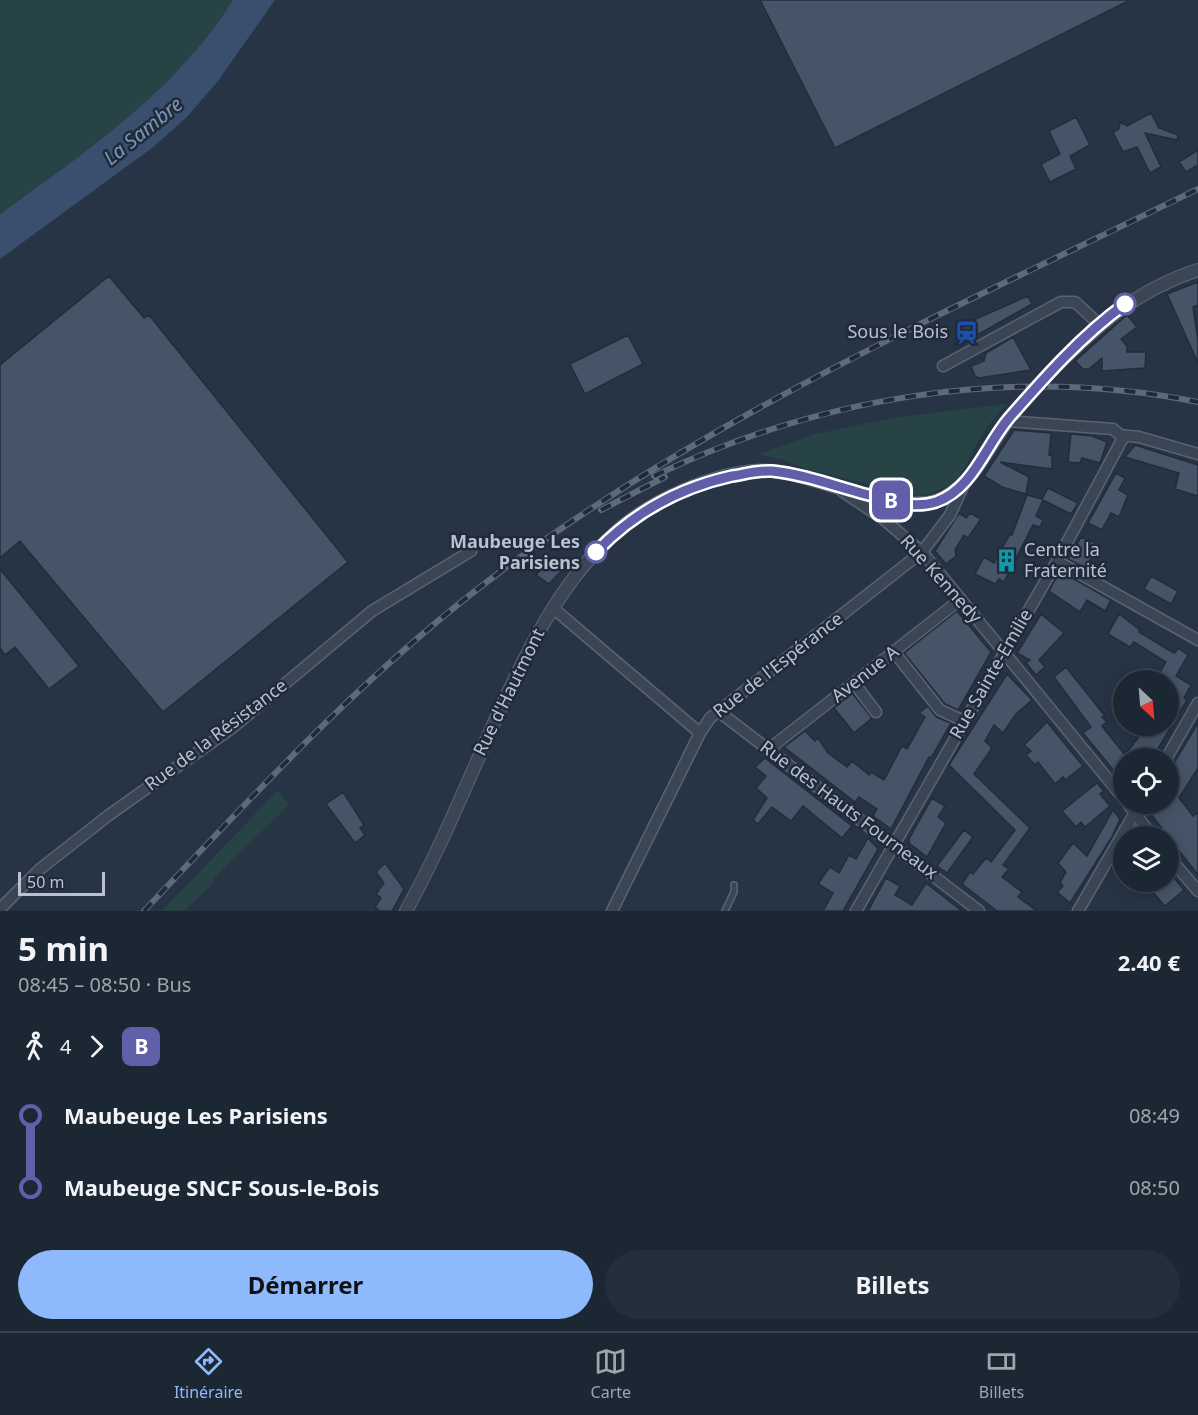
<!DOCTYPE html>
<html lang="fr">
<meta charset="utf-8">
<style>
:root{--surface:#1c2734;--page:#252f3c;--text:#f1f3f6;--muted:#a0a5ac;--line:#3a444f;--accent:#8ebafd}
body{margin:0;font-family:"Noto Sans",sans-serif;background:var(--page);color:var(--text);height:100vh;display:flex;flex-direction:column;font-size:22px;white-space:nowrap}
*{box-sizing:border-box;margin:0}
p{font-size:20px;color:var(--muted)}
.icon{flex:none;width:33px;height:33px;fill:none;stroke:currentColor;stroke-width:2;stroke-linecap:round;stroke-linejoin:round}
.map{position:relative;height:911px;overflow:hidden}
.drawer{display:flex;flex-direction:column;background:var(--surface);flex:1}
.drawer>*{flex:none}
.badge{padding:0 12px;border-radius:9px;font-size:21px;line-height:39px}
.needle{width:39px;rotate:154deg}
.controls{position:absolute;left:1113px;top:670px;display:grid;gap:12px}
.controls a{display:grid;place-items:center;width:66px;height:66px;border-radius:50%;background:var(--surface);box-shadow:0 3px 15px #0003,0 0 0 2px var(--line);font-size:30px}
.scale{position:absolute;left:18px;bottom:15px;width:87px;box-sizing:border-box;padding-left:6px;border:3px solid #b9c1ce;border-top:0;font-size:16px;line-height:21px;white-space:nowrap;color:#b9c1ce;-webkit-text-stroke:4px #1f2b3a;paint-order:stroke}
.map>.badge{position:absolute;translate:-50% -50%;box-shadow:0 0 0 3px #fff}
.legs{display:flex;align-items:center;gap:9px;height:66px;padding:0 18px;font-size:20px}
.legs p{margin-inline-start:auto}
.headline{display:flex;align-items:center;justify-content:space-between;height:102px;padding:0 18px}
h1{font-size:33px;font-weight:700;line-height:45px}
.cta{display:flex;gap:12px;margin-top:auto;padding:12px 18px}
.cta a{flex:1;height:69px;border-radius:36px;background:var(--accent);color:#111;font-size:24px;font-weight:700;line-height:69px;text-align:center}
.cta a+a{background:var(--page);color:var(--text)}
ul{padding:0 18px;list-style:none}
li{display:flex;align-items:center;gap:21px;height:72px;font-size:22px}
li i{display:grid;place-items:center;width:9px;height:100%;margin:0 8px;background:currentColor}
li i::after{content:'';width:15px;height:15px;margin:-8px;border:4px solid;border-radius:50%;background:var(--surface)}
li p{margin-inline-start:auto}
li:first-child i{background:linear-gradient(#0000 50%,currentColor 0)}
li:last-child i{background:linear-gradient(currentColor 50%,#0000 0)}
.menu{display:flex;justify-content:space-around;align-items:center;height:84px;border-top:2px solid var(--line);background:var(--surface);font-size:16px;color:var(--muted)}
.menu a{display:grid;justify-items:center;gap:3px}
.menu .on{color:var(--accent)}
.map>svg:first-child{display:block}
.green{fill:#284346}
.water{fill:#394f6d}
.building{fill:#455467;stroke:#212d3c;stroke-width:1.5}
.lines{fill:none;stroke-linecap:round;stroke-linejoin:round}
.service-casing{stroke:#596472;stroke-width:8}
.minor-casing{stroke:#596472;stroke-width:13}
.tertiary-casing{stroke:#596472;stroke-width:14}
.service{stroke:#3b4655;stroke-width:5}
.minor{stroke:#3b4655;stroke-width:10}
.tertiary{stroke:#3b4655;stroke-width:12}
.rail-casing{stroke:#5d6a7c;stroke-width:6}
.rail{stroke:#1f2b3a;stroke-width:4;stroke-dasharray:11;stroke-linecap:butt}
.tertiary-bridge-casing{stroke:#596472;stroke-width:14;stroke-linecap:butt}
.tertiary-bridge{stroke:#3b4655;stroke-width:12}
.line-1-casing{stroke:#fff;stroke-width:14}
.line-1{stroke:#625faa;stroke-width:9}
.stop-1-dot{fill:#fff;stroke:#625faa;stroke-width:3}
.labels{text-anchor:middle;stroke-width:5;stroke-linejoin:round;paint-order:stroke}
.poi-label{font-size:18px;fill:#b9c1ce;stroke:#1f2b3a;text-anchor:end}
.stop-label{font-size:18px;font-weight:bold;fill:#b9c1ce;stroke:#1f2b3a;text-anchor:end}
.street-label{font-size:18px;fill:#b9c1ce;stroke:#1f2b3a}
.water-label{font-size:20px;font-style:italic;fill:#7e97b6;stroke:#1f2b3a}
</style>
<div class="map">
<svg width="1198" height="911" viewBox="0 0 1198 911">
<rect width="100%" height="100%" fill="#263445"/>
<path class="green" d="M0 0H233C176 91 86 152 0 214Z
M1007 404C1001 412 992 420 986 429 960 466 971 485 918 496L806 469 786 461 759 454 815 434 892 418Z
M278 790 289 805 213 879 215 882 185 910 162 911Z"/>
<path class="water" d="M233 0H275L218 81 187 117 152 148 0 259V214C86 152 176 91 233 0Z"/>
<path class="building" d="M760 0H1130L835 148Z
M1151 113 1159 128 1178 135 1177 140 1145 133 1161 167 1150 173 1137 147 1123 152 1113 132 1119 129 1120 122 1127 126Z
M1076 117 1090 145 1070 156 1076 169 1050 182 1041 164 1060 154 1049 131Z
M1198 150V165L1186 172 1179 162Z
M109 276 144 318 149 315 348 562 163 712 20 541 0 558V365Z
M1198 282V305L1193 307 1198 341V363L1167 294Z
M1028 296 1032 304 965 342 962 340 955 328Z
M1127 315 1137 327 1121 339 1127 346V352H1146L1145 368 1102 371V358L1089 369H1083L1075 361Z
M628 335 643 364 585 394 570 364Z
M1013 337 1031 370 979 378 975 376 971 366 984 361 986 353Z
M1014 430 1051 433 1049 455 1052 456V469L1000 462 1029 477 1026 494 1002 487 984 476Z
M1071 434 1092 436 1107 442 1100 463 1082 458 1080 463 1068 462Z
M1135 445 1198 465V496L1175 489 1179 473 1125 457Z
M1116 473 1125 478 1119 490 1128 495 1119 517 1111 513 1102 530 1088 523Z
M1048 488 1078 503 1071 514 1043 500 1036 516 1043 520 1040 527 1033 525 1004 582 999 579 995 584 975 574 984 557 994 563 1010 534 1012 535 1027 495 1042 499Z
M959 513 966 518 970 513 981 519 968 538 964 535 955 550 956 556 946 564 935 551Z
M1081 537 1100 545 1085 568 1068 559Z
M553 556 566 566 549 584 536 575Z
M0 569 79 666 49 689 15 647 5 655 0 648Z
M1060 571 1111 600 1105 611 1087 600 1080 612 1049 591Z
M1151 576 1178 591 1171 604 1144 589Z
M957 611 991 652 958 710 945 704 904 653Z
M1041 614 1064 633 1039 660 1045 667 1036 675 1026 663 1030 660 1017 653Z
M1119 614 1140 630 1139 632 1172 652 1175 653 1178 648 1188 655 1176 676 1191 685 1184 698 1187 700 1152 759H1124V783L1083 733 1091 727 1054 677 1066 667 1105 716 1102 717 1107 722 1102 726 1125 755 1147 726H1168V698L1172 691 1168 689V681H1155L1166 662 1134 642 1130 647 1108 634Z
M1007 674 1032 700 1016 714 1003 733 994 725 985 741 992 748 974 774 1030 828 1003 865 1009 869 1002 877 1022 892 1018 897 1037 911H997L962 884 970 872 973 874 986 858 991 862 1015 830 949 765Z
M852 693 872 718 854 733 834 708Z
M928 706 936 717 951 723 931 758 929 757 891 829 873 816 877 809 859 797 855 802 784 747 805 731 815 741 818 738 828 753 847 767 852 761 869 775 871 772 884 780 902 746 907 749 925 717 919 713Z
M1047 722 1083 766 1065 780 1063 777 1055 784 1038 762 1035 765 1026 755 1031 751 1024 745Z
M1198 723V768L1179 798 1193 816 1198 813V875L1147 809 1150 804H1168V773Z
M765 758 852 826 842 838 803 806 791 821 772 807 758 824 753 820 767 798 756 788 766 776 755 767Z
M1097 783 1104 791 1100 794 1110 806 1085 827 1081 822 1076 827 1062 811Z
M343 792 364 825 360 828 365 835 355 843 326 804Z
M932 798 945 806 938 817 946 823 927 857 909 843V839Z
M1113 810 1120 819 1112 837 1070 903 1057 892 1063 886 1060 883 1066 872 1058 863 1073 843 1087 856Z
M964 830 973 837 947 873 937 866Z
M868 838 878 849 843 911H823L833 893 818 884 824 875 830 867 839 873 849 855 856 859Z
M1122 849 1124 851V876L1111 869Z
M385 863 404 889 392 911H380L375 907 381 898 376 894 384 883 376 872Z
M1168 871 1184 890 1165 906 1151 890 1148 892 1140 882H1168Z
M886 878 900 886 895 895 912 905 926 883 962 911H868Z"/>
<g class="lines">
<defs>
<path id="service" d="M725 911 734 892V885"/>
<path id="minor" d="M943 366 1061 302H1075L1099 324
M1007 421 1113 429 1120 435 1139 437 1198 454
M842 491 882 518 922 552 1124 799
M1057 561 1198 640
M553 608 700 733
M894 652 940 710 964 721
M854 683 876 712
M718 711 979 911
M769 749 961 599
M1166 759 1198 703
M1128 804 1153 837
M1168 856 1198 891
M0 909 40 869 109 815 232 728 372 611 471 551
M612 911 700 733 710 718 922 552 950 515 965 482
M856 911 1057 561 1124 436
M1078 911 1140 804"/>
<path id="tertiary" d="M1050 372C1097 326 1134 291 1198 270
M406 911C441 848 468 780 498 714 529 646 564 575 623 526 658 497 727 467 773 471 820 476 905 520 945 497 978 479 992 438 1016 410"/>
</defs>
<use href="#service" class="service-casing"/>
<use href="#minor" class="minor-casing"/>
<use href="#tertiary" class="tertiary-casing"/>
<use href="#service" class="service"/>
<use href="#minor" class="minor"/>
<use href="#tertiary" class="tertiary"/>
<defs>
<path id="rail" d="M654 476C821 396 1015 365 1198 402
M601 510 665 477
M144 911C257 791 368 670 500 572 714 413 960 306 1198 189"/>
</defs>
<use href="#rail" class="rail-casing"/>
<use href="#rail" class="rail"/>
<defs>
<path id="tertiary-bridge" d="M1016 410 1050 372"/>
</defs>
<use href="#tertiary-bridge" class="tertiary-bridge-casing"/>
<use href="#tertiary-bridge" class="tertiary-bridge"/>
</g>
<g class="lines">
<defs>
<path id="line-1" d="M596 552C634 512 678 488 732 476 745 474 759 470 772 471 802 474 832 485 861 493 885 499 911 510 936 502 973 489 985 446 1009 418 1045 377 1081 336 1125 304"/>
</defs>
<use href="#line-1" class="line-1-casing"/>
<use href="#line-1" class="line-1"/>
</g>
<defs>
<symbol id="station-bare" viewBox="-9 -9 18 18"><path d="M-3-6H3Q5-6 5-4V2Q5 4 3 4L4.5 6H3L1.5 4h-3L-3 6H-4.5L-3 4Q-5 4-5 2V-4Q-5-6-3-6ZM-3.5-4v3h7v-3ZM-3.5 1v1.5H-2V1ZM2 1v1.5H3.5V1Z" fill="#1a4fb4" stroke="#1f2b3a" stroke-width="2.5" paint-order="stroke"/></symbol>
<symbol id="building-bare" viewBox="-9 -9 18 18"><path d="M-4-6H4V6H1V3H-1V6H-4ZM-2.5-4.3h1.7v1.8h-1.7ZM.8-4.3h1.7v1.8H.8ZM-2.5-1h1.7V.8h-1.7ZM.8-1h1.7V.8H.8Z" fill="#0f9aa8" stroke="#1f2b3a" stroke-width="2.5" paint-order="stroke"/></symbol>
</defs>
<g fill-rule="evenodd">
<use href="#station-bare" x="950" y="316" width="33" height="33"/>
<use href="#building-bare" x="990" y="544" width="33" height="33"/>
</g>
<g class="stop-1-dot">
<circle cx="1125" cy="304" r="10"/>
<circle cx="596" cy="552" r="10"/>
</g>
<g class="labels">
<g class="poi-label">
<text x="948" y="338">Sous le Bois</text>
<text x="1024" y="556" text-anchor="start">Centre la<tspan x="1024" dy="21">Fraternité</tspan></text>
</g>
<g class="stop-label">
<text x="580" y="548">Maubeuge Les<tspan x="580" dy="21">Parisiens</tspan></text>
</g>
<g class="street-label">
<text transform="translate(941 579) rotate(48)" y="6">Rue Kennedy</text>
<text transform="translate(778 665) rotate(-38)" y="6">Rue de l'Espérance</text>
<text transform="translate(865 674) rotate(-38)" y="6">Avenue A</text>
<text transform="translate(991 674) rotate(-60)" y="6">Rue Sainte-Emilie</text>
<text transform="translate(509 692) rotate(-64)" y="6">Rue d'Hautmont</text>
<text transform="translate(216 735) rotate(-37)" y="6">Rue de la Résistance</text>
<text transform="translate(849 810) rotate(37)" y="6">Rue des Hauts Fourneaux</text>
</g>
<g class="water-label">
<text transform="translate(143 131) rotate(-39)" y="7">La Sambre</text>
</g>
</g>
</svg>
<div class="controls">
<a><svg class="needle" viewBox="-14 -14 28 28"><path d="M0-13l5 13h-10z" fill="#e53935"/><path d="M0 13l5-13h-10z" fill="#a0a5ac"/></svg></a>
<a><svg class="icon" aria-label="locate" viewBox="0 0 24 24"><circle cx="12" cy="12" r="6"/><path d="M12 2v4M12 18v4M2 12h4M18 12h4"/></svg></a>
<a><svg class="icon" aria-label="layers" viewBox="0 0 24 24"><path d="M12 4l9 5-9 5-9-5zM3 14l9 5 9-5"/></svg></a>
</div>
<div class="scale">50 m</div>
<b class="badge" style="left:891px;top:500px;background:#625faa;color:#fff">B</b>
</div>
<section class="drawer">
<div class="headline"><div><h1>5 min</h1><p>08:45 – 08:50 · Bus</p></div><b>2.40 €</b></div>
<div class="legs"><svg class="icon" aria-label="walk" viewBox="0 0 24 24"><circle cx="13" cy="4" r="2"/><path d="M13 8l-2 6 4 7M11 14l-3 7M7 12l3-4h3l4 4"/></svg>4<svg class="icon" aria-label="forward" viewBox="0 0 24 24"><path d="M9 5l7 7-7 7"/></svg><b class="badge" style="background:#625faa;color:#fff">B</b></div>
<ul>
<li><i style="color:#625faa"></i><b>Maubeuge Les Parisiens</b><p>08:49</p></li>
<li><i style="color:#625faa"></i><b>Maubeuge SNCF Sous-le-Bois</b><p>08:50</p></li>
</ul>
<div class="cta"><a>Démarrer</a><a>Billets</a></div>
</section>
<nav class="menu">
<a class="on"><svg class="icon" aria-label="directions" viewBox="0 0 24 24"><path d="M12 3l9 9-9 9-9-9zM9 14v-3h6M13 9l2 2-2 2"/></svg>Itinéraire</a>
<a><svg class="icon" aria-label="map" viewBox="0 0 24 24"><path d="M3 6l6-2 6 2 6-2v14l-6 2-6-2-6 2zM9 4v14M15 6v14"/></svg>Carte</a>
<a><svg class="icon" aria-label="tickets" viewBox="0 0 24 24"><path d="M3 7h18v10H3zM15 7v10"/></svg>Billets</a>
</nav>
